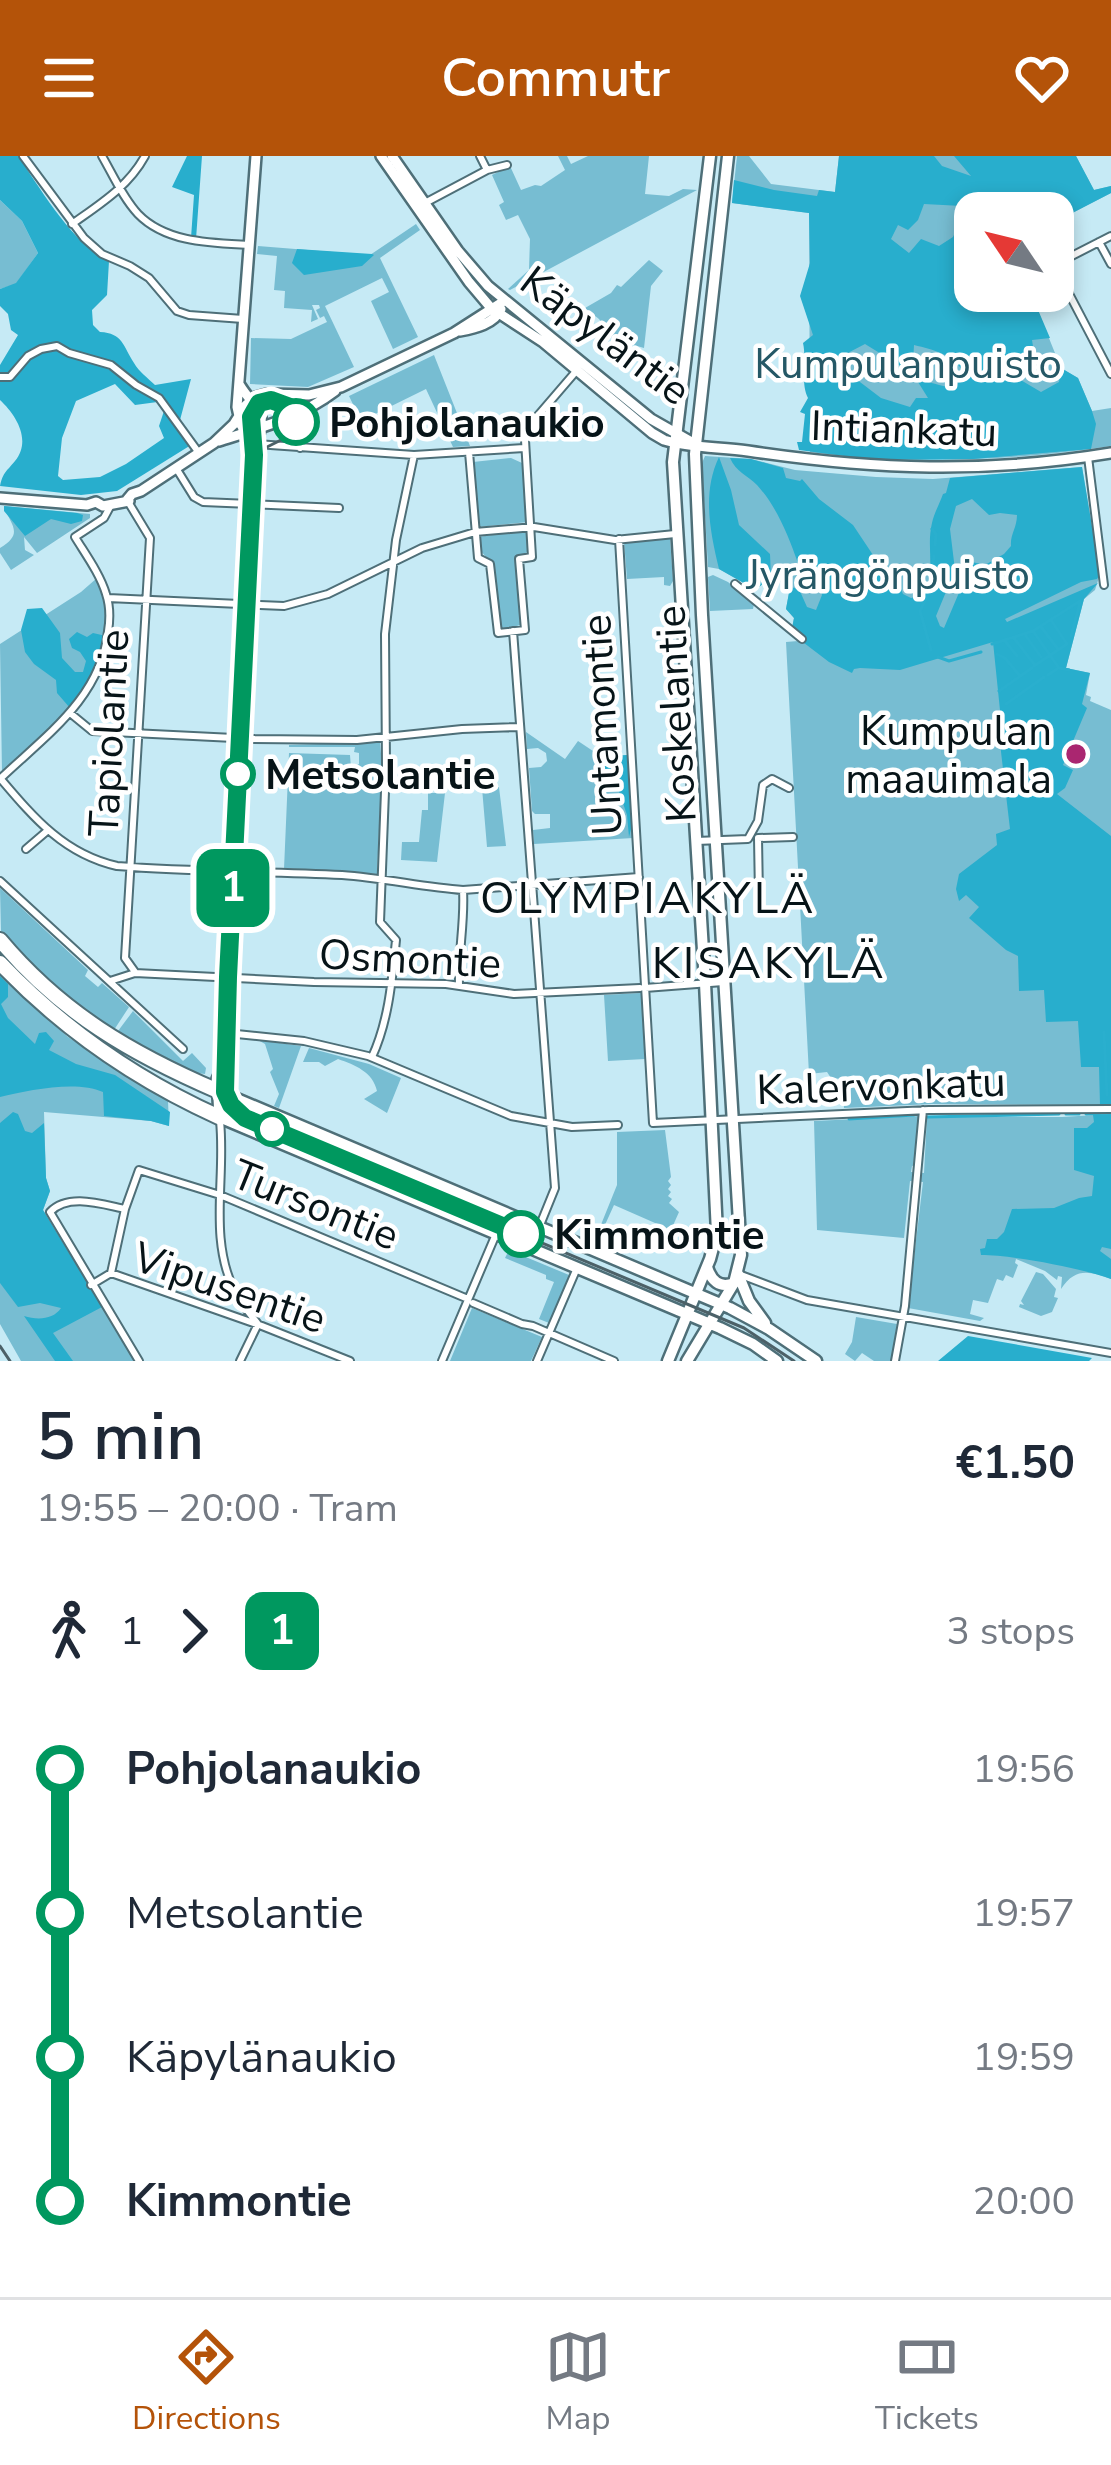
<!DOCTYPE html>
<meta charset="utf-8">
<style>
:root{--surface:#fff;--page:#f6f6f7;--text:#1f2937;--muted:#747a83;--line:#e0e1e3;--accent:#b45309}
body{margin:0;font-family:"Nunito Sans",sans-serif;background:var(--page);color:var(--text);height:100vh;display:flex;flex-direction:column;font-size:45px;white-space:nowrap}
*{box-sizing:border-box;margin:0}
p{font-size:39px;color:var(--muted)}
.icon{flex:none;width:66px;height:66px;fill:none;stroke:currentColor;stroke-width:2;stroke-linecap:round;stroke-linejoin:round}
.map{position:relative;height:1205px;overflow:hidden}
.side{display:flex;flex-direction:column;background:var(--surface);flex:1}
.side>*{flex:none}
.badge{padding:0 24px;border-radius:18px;font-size:42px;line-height:78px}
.needle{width:78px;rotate:305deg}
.buttons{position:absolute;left:954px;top:36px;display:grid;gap:24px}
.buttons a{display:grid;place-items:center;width:120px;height:120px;border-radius:24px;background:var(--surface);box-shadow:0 6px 18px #0003;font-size:60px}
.map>.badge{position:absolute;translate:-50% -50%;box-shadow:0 0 0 6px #fff}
.legs{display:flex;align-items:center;gap:18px;height:132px;padding:0 36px;font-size:39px}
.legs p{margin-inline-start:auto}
.summary{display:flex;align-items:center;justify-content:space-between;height:204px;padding:0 36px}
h1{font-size:66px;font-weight:600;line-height:90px}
ul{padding:0 36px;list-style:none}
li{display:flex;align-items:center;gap:42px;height:144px;font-size:45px}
li i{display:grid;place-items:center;width:18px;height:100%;margin:0 15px;background:currentColor}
li i::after{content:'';width:30px;height:30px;margin:-15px;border:9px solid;border-radius:50%;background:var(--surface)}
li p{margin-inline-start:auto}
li:first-child i{background:linear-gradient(#0000 50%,currentColor 0)}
li:last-child i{background:linear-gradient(currentColor 50%,#0000 0)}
header{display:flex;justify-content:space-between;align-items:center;height:156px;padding:0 36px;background:var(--accent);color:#fff;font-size:54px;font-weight:600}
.tab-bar{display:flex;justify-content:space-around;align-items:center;height:168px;border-top:3px solid var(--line);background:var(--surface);font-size:33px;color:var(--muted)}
.tab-bar a{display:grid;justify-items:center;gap:6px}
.tab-bar .active{color:var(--accent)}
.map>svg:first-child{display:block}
.green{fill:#77bdd2}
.forest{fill:#28aecd;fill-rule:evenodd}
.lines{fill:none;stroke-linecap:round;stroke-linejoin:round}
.stream{stroke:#2aafce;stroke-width:3}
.street-casing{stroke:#4e6f78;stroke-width:10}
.secondary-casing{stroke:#4e6f78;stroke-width:14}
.primary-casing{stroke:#4e6f78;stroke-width:15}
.highway-casing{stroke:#4e6f78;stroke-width:18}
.street{stroke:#fff;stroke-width:6}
.secondary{stroke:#fff;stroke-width:9}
.primary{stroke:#fff;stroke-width:10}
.highway{stroke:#fff;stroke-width:14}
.tram{stroke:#4c6168;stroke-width:3}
.rail{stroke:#4c6168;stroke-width:3}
.line-1-casing{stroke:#fff;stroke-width:27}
.line-1{stroke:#00985f;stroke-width:18}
.stop-1-dot{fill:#fff;stroke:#00985f;stroke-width:6}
.poi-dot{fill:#aa2670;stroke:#fff;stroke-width:4.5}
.labels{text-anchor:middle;stroke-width:9;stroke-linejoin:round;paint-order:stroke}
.street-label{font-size:42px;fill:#071418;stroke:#fff}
.park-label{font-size:42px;fill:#255866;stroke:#fff}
.stop-label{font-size:42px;font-weight:bold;fill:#071418;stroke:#fff;text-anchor:start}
.poi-label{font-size:42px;fill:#071418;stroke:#fff;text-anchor:end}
.neighbourhood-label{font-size:45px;letter-spacing:3px;fill:#071418;stroke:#fff}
</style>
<header><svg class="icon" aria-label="menu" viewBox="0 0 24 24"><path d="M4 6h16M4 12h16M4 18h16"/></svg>Commutr<svg class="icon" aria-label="heart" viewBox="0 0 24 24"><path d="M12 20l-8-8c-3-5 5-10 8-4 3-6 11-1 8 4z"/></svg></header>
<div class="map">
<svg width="1111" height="1205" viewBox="0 0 1111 1205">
<rect width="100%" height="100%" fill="#c6eaf5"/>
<path class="green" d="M558 0H567L571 8 588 0H649L645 38 669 40 683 33 697 34 510 134 508 133 529 114 530 83 518 59 506 64 499 49 504 46 492 19 510 10 521 34 535 29 541 30 565 14Z
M737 0H749L771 28 835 36 839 0H1076L1094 34 1111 30V37L1053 67V57H975V135H1030L1061 212 1078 222 1092 255 1111 252V290C1012 305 910 309 810 296L809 57 732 47Z
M0 44 22 65 38 97 16 128 0 133Z
M416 68 420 74 380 102 418 181 393 193 371 145 389 136 382 122 325 150 354 211 308 231 250 228 251 182 291 183 327 166 324 160 320 162 316 154 320 152 319 149H312L318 163 311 166 312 154 284 152 285 135 274 134 277 100 257 98 258 90 370 99Z
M649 104 663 115 651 130 644 192 613 183 599 163 585 152 611 137 617 129 621 131Z
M434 199 470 290 453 291 426 233 361 265 349 240Z
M705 300 751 303 795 314 876 321 933 323 1082 311 1100 418 1095 434 1084 443 1066 512 1090 517 1086 539 1091 541 1090 545 1111 554V949L932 948 844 952 842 923 831 922 827 916 809 918 786 486 798 485 791 477 794 462 786 453 790 432 771 420 756 434 719 413 708 411 702 307Z
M511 302 522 307 528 366 479 371 473 306Z
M4 350 90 358V362L37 397 24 381 25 394 34 399 11 414 0 397V392C25 377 10 369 4 350Z
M526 374 528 396 517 401 520 469 504 474 500 469 493 409 479 393 478 381Z
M670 382 673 425 670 430 664 429V421L627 423 624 385Z
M713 419 728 426 754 448 753 453 710 455 708 421Z
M97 422 105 442 106 480 70 552 2 617 0 488 81 436Z
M526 576 565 603 578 585 602 601 627 599 633 682 534 688 533 674 550 672V658H535L532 655 529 612 541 611 547 605 546 597 538 592 527 593Z
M380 586 382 609 377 718 284 713 289 597 350 599 351 612 359 608V597L354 596 355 591H289V589Z
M499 631 506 690 487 691 482 632Z
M428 637H445L437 706 401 704 402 686H419L422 654H428Z
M0 732 88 814 85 820 98 831 102 827 129 851 114 874C71 845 35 813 1 775Z
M0 820 68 881 168 945 169 970 151 965 44 956 46 1022 50 1035 43 1054 135 1205H21L0 1168Z
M641 837 645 903 608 905 604 839Z
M133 855 183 905 192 897 206 912 205 918 197 917 120 879 118 875Z
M258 884 301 890 279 952 274 950 279 938 270 916 273 913 265 888Z
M309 892 369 908 401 922 387 957 364 943 377 935C373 916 355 909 338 903L325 910 319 906H303Z
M1111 958V1123C1090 1115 1075 1111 1061 1133L1062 1121 1058 1120 1057 1124 1045 1115 1016 1103 1015 1107 1018 1109 1013 1122 1006 1119 1003 1125 997 1123 988 1147 973 1144 970 1158 984 1162 980 1165 908 1152 923 1026 910 1025 904 1082 817 1074 814 965 920 960 915 1009 912 1010 911 1016 924 1017 927 961H1062Z
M665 974 671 1021 668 1025 671 1029 668 1033 671 1036 668 1040 672 1043 669 1047 679 1056 671 1074 614 1049 599 1082 596 1081 617 1029V976Z
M509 1094 569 1119 549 1167 539 1163 554 1126 546 1123V1119L505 1102Z
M1036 1116 1043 1118 1056 1133 1054 1141 1058 1142 1052 1156 1041 1160 1019 1151 1020 1148 1024 1149 1021 1145Z
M472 1152 542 1181 531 1205H450Z
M856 1161 897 1168 891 1205H874L862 1197 855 1205 845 1198 852 1186Z"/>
<path class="forest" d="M0 0H18C41 33 72 88 109 105L107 139 92 154 93 169 100 176C123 177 123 190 134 207 139 216 148 222 155 229L191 223 180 264 165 245 135 249 115 228 76 245 62 282 58 320 63 324 100 321 126 308 164 282 159 270 165 252 191 289 117 335 81 339 0 330C3 316 7 315 15 305 32 284 16 259 0 244V209L18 179 11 174 8 158 0 150V133L16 127 38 97 22 65 0 44Z
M187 0H202L196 83 191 82 194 39 172 31Z
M839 0H934L942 10 971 20 954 0H1076L1094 34 1111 30V37L1053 67V57H989L979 43 971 42 969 48 962 50 924 48 918 64 908 74 898 69 891 83 909 97 921 83 939 90 953 81 960 66 975 72V135H1030L1050 182 1032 184 1035 203 1019 206 1014 220 1041 236 1059 226 1061 212 1078 222 1092 255 1096 268 1091 293 973 303 874 304 799 294 797 286H802L805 258 800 256 808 242C800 226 807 205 803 187L813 179 800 140 810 107 809 57 732 47 734 24 774 34 817 40 819 34 835 36ZM865 188 904 212 913 208 914 189C934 194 952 198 963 215L956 232C943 232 931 224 918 226L928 242H916L910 251 881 242 856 223 835 215 840 201Z
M297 93 372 98 374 99 362 110 304 119 292 107Z
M719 301 731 334 739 369 770 398 771 420 756 434 719 413C710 375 702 337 719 301Z
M730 302 751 303 783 312 786 322 800 325 802 323 819 343 853 369 877 405 887 417 896 422 903 438 911 442 924 439C936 414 926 391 932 367 934 357 940 347 943 338L946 337 950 322 1082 311 1100 418 1097 423 1081 426 1005 463 1007 466 1098 427 1084 443 1066 512 1090 517 1082 548 1087 552 1063 609 1073 614 1065 632 1057 638 1111 680V949H1100L1099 911H1081L1078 865 1046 866 1044 834 1019 835 1018 800 1006 794 969 762 979 751 966 739 959 745 956 733 959 718 997 689 996 678 1010 673 998 570 1001 564 993 486 900 514 860 512 854 513 852 517 829 506 791 477 794 462 786 453 790 431 799 433 807 451 816 454 822 439 815 414 798 407C788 379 777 351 757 329 747 319 736 316 730 302ZM972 343 989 359 1000 357 1017 359C1017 372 1010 378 1011 390L1004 398 985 409 972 406 944 472 940 470 936 460 955 414 950 373 956 350Z
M4 350 77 357 83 359 82 365 71 368 51 363 25 380 4 355Z
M42 452 60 477 62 502 75 516H83L86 505 80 496 72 492 69 483 77 476 87 481 93 477 106 480 91 524 70 552 57 537 56 524 34 508 25 496 21 474 27 453Z
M627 599 632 669 629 681 627 659 614 621 607 617 600 606 602 601Z
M0 820 8 828V841L1 848 8 862 35 888 39 877 46 876 54 885 49 894 76 908 115 919 170 956 169 970 151 965 104 960 103 936C77 924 28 934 0 941Z
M13 956 18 958 25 975 32 977 44 967 46 1022 50 1035 43 1054 102 1151 53 1177 73 1205H55L24 1160C37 1164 53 1164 61 1152L40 1147 18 1151 0 1127V967Z
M1111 958V1093L1102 1091 1100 1095 1111 1103V1123C1081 1112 1013 1099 981 1099L980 1093 985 1092 987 1083H997L1004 1076 1012 1053 1054 1052 1079 1042 1092 1040 1094 1020 1074 1014V972H1087L1094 966 1093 959Z
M968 1180 1092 1202 1089 1205H938Z"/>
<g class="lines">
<path class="stream" d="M932 373 936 378 935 389
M1042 472 1058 493
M1033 475 1059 512 1069 514
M1026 480 1041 501
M1071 480 1080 447
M1014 482 1034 508
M1005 485 1017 500
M992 488 1033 475 1080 445
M931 494 920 455 929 436 934 400
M997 498 1005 502 1020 520
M938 501 949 505 981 496
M1034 510 1067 488 1051 464
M1048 519 1057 513
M999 535 1032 512
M1006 548 1044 521
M1104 876 1107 939
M1066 958H1079
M1086 958 1111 957
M927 961 1059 958
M849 963 914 959"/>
<defs>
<path id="street" d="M23 0 84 82 102 98 130 110 149 122 177 155 189 159 243 163
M102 0C113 19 123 42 138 58 166 87 212 87 249 89
M480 0 487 14
M423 48 487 14 507 9
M72 68C100 48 128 31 145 0
M1111 80 1054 109 1111 218
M1099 86 1111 108
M0 221H10L28 200 41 193 57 190 69 197 111 209 136 229 159 242 199 297
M292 239 302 262 300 292
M256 288 414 299 524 292
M469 296 478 402 490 408 498 477 525 474 519 403 532 401 525 284 535 263 578 213
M1088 301 1104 429
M176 312 194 341 203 346 339 352
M127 344 150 382 125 802 135 816
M619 383 653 967 929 954 1111 953
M735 428 802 483
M108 442 284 450 328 438 422 392 475 376 534 371 615 384 675 378
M513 475 555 1032 540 1069
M70 557 92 575 254 583 357 584 462 573 518 571
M0 622C34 662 64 698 117 710 192 716 267 715 342 719 384 722 423 731 463 734L639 721
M0 623C45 580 101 542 108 475 110 463 110 450 106 438 100 418 86 399 75 381L104 362 111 349
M758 682 759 740
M758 682 793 681
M696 685 748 683 758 665 763 629 772 623 789 632
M26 693 47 675
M0 725 183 893
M110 825 135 817 314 826 446 828 514 838 640 832
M459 829C458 796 465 767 463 734
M645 832 723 826
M227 877 304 885 368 900 511 960 572 971 618 969
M372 901C389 864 392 824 396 784L380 766 386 609 385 478 396 384 414 299
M220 965C226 1022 208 1082 235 1136 241 1148 250 1158 258 1168L240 1205
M125 1053C101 1048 68 1037 50 1056L139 1205
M111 1117 125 1053 139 1014 220 1039 468 1143
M741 1119 807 1144 1111 1197
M91 1129 111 1117 262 1170 350 1205
M473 1147 522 1168 533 1170 614 1205
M442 1205 496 1078
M537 1205 577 1112
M895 1205 905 1150 923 954"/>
<path id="secondary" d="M256 0 237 251 241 269 256 288
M381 0 469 126 491 152 543 186 652 277 664 284C690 292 720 291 748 295 875 314 984 318 1111 297
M392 0 458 95 488 130 651 263 695 288
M460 175C475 172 494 168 501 153
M219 285C260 272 301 261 335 235
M0 342 87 349 96 346 103 350 129 345
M127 344 132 338 141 335 214 287 234 268 246 249 256 241 267 238 309 239 341 231 454 177 504 145
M219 961 217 923 226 903
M229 965 231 941 226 883 256 288C269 252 256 256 239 228"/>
<path id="primary" d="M218 935 730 1152 769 1173 816 1205
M219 961 720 1172 753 1188 777 1205
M707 1111C711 1124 719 1133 734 1127
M738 1118 749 1145 765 1167
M668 1205 710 1103 717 1077 705 827 673 306 710 0
M687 1205 734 1127 741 1099 702 459 695 298 728 0"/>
<path id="highway" d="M0 784C61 857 132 898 218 935
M0 807C62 872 137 924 219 961"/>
</defs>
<use href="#street" class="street-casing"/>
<use href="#secondary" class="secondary-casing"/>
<use href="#primary" class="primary-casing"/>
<use href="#highway" class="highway-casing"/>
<use href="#street" class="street"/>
<use href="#secondary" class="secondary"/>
<use href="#primary" class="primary"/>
<use href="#highway" class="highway"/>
<path class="tram" d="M257 308 263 293 287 281 295 272V258C285 247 261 235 253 255 248 265 254 283 254 295L224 925 229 946 245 962 744 1172 794 1205"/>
<path class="rail" d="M0 1190 10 1205"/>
</g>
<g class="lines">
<defs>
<path id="line-1" d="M296 266 290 251 271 244 259 247 251 261 254 299 228 821 225 936 231 949 245 962 521 1078"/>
</defs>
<use href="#line-1" class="line-1-casing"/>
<use href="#line-1" class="line-1"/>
</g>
<g class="stop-1-dot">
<circle cx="296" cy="266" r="21"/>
<circle cx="238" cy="618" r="15"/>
<circle cx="272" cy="973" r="15"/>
<circle cx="521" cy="1078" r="21"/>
</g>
<circle class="poi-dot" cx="1076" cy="598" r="12"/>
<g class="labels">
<g class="street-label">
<text transform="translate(606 179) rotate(37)" y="15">Käpyläntie</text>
<text transform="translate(904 272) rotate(2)" y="15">Intiankatu</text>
<text transform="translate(675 558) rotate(-93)" y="15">Koskelantie</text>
<text transform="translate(601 569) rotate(-93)" y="15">Untamontie</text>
<text transform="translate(108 577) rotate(-87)" y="15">Tapiolantie</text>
<text transform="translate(410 802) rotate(3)" y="15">Osmontie</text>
<text transform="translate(881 929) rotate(-2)" y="15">Kalervonkatu</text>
<text transform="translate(316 1048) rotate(22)" y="15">Tursontie</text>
<text transform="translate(230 1131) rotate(19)" y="15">Vipusentie</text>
</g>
<g class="park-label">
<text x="908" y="222">Kumpulanpuisto</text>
<text x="888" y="433">Jyrängönpuisto</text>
</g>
<g class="stop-label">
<text x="329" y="281">Pohjolanaukio</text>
<text x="265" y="633">Metsolantie</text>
<text x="554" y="1093">Kimmontie</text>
</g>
<g class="poi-label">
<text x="1052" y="589">Kumpulan<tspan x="1052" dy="48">maauimala</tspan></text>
</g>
<g class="neighbourhood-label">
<text x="648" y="757">OLYMPIAKYLÄ</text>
<text x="769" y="822">KISAKYLÄ</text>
</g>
</g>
</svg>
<div class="buttons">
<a><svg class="needle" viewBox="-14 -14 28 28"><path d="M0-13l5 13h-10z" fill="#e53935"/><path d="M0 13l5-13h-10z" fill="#747a83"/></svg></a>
</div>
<b class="badge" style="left:233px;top:732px;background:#00985f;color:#fff">1</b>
</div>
<section class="side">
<div class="summary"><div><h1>5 min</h1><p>19:55 – 20:00 · Tram</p></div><b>€1.50</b></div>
<div class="legs"><svg class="icon" aria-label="walk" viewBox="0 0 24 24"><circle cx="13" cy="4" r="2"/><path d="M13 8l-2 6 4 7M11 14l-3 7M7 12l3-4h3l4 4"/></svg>1<svg class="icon" aria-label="forward" viewBox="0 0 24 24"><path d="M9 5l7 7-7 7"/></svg><b class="badge" style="background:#00985f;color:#fff">1</b><p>3 stops</p></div>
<ul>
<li><i style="color:#00985f"></i><b>Pohjolanaukio</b><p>19:56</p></li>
<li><i style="color:#00985f"></i><span>Metsolantie</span><p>19:57</p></li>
<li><i style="color:#00985f"></i><span>Käpylänaukio</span><p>19:59</p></li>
<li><i style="color:#00985f"></i><b>Kimmontie</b><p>20:00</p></li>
</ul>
</section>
<nav class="tab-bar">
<a class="active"><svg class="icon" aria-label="directions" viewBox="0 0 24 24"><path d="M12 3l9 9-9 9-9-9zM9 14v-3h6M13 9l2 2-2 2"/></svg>Directions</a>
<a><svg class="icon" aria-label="map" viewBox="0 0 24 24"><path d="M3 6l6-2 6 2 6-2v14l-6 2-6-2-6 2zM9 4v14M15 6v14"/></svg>Map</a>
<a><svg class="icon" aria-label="tickets" viewBox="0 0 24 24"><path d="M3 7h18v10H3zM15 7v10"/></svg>Tickets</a>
</nav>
